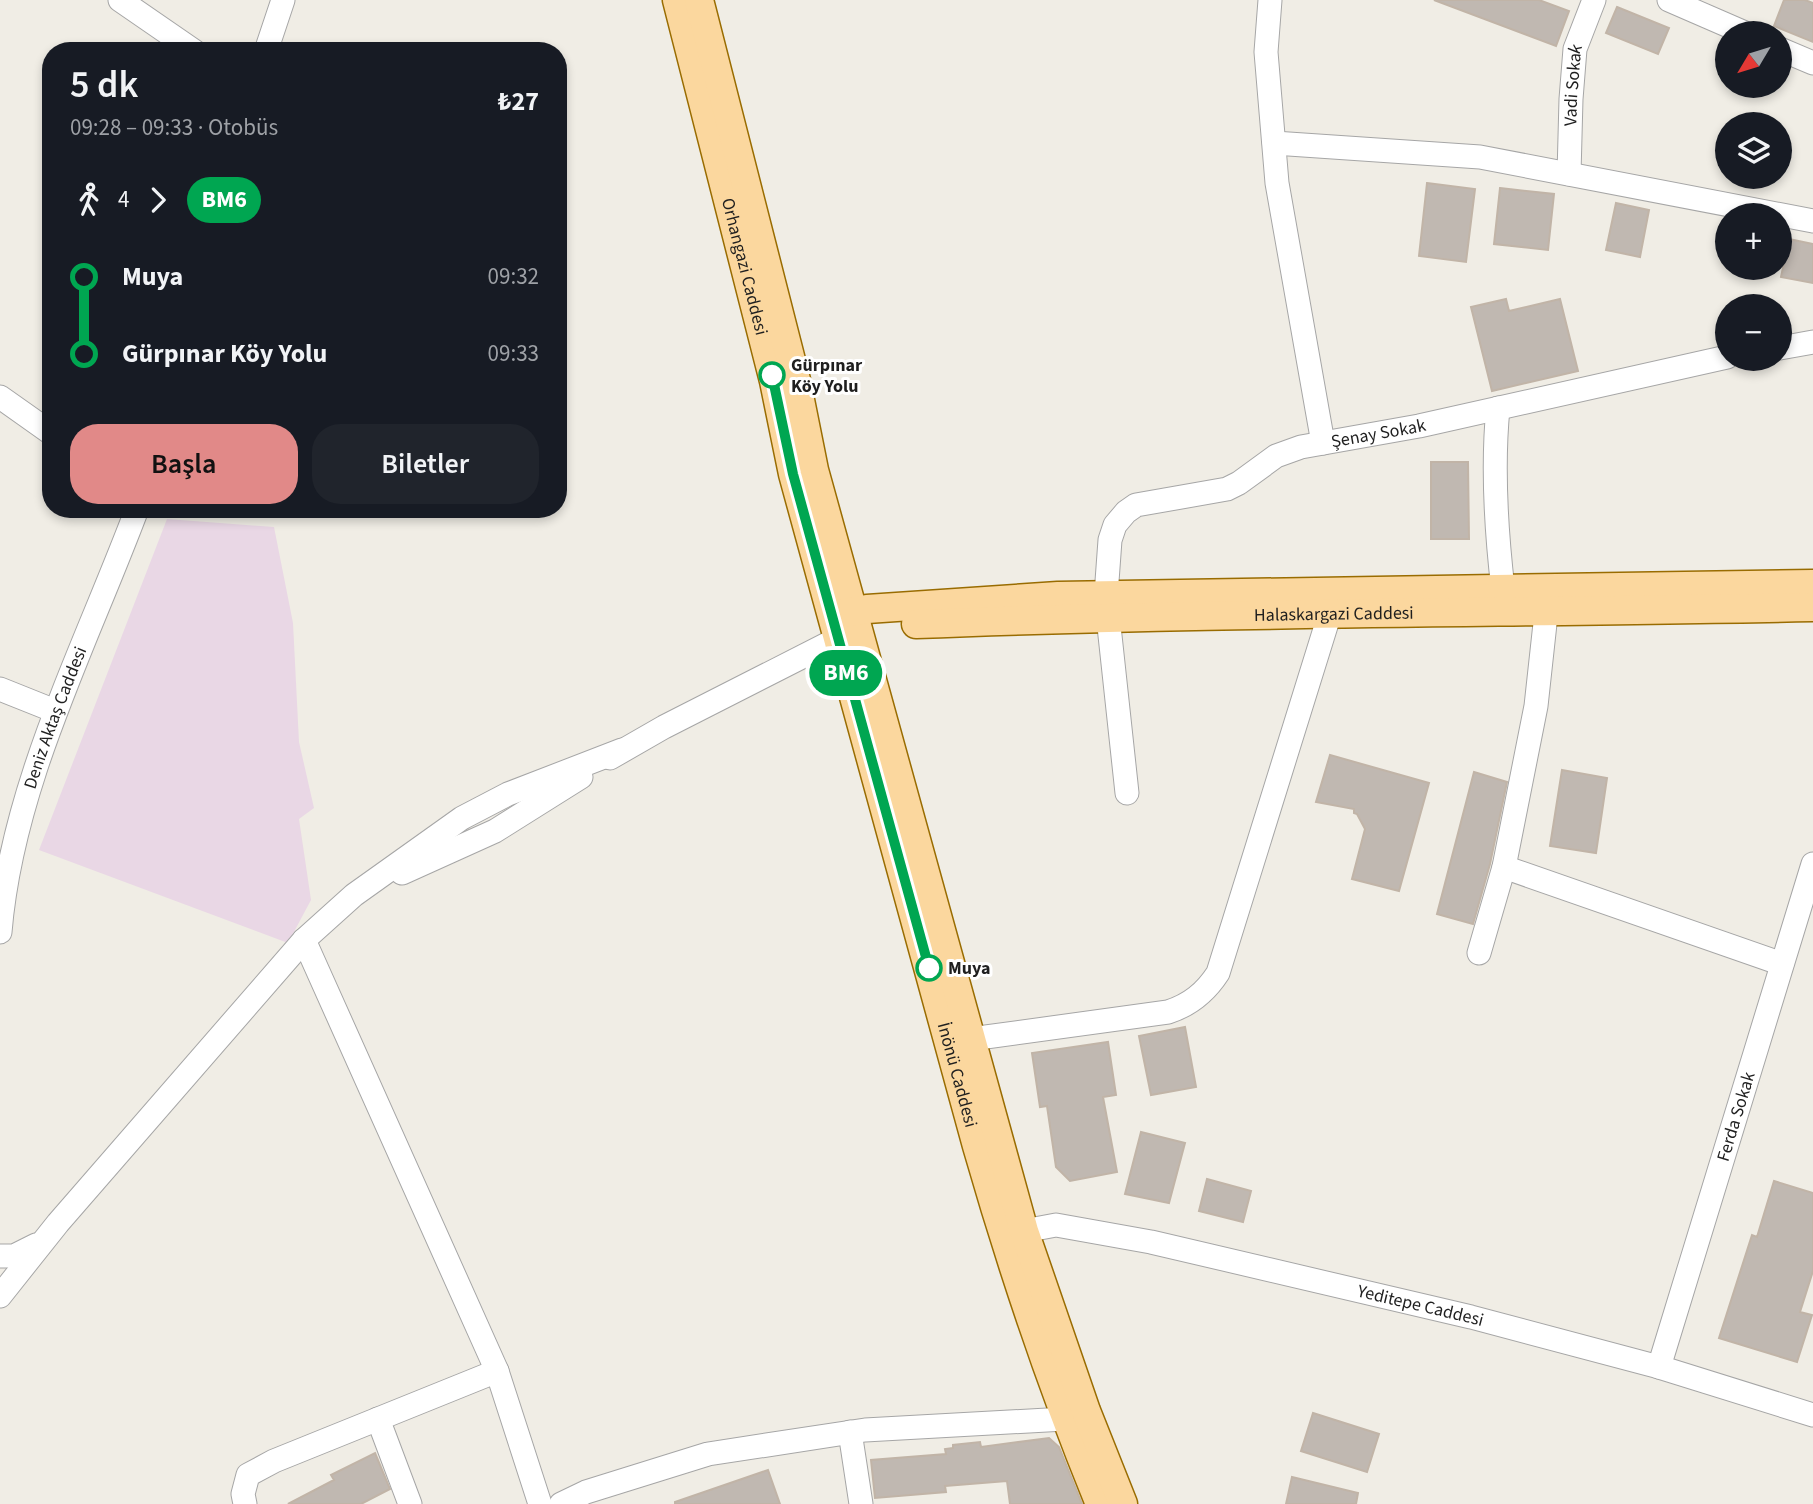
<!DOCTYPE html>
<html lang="tr">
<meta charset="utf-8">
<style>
:root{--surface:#171b24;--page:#20242c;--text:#f1f3f6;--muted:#9ea1a6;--accent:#e18988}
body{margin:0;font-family:"Source Sans 3",sans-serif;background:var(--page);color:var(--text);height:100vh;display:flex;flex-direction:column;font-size:26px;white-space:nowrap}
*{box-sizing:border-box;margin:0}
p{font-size:23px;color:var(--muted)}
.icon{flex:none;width:38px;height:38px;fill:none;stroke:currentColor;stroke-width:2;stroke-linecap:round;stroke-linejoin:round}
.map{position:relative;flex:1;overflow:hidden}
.sheet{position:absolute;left:42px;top:42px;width:525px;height:476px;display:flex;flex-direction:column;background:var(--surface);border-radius:28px;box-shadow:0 4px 10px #0003}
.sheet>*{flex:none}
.badge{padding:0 14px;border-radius:23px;font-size:24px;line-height:46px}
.needle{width:46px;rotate:232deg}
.tools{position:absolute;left:1715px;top:21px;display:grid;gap:14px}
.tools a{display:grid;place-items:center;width:77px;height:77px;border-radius:50%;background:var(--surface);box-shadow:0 4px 10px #0003;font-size:35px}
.map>.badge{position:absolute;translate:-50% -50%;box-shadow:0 0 0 4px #fff}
.legs{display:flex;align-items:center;gap:10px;height:77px;padding:0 28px;font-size:23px}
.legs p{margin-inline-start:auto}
.summary{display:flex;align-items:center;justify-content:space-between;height:119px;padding:0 28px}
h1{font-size:38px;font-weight:600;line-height:52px}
.action{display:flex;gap:14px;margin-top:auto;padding:14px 28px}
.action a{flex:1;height:80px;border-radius:28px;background:var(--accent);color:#111;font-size:28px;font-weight:600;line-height:80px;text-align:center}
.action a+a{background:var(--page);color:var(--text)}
ul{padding:0 28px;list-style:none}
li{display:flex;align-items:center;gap:24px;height:77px;font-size:26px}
li i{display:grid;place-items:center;width:10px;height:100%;margin:0 9px;background:currentColor}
li i::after{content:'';width:18px;height:18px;margin:-9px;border:5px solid;border-radius:50%;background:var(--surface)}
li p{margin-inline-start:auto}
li:first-child i{background:linear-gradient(#0000 50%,currentColor 0)}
li:last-child i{background:linear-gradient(currentColor 50%,#0000 0)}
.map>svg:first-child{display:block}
.industrial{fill:#e9d7e5}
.building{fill:#c0b8b1;stroke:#c1b4a7;stroke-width:2}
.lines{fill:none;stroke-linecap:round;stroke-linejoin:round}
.minor-casing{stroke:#a6a6a6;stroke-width:25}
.major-casing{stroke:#996c01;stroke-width:31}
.minor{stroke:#fff;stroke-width:23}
.major{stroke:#fbd79e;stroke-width:28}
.line-1-casing{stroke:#fff;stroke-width:16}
.line-1{stroke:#00a651;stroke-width:10}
.stop-1-dot{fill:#fff;stroke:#00a651;stroke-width:3.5}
.labels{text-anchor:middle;stroke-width:6;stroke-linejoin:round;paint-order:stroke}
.street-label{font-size:18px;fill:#1f1f1f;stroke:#fff}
.stop-label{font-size:18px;font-weight:bold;fill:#1f1f1f;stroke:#fff;text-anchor:start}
</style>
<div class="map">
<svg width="1813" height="1504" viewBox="0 0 1813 1504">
<rect width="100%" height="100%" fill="#f0ede5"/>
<path class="industrial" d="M167 519 274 527 293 623 299 742 314 808 299 819 311 900 288 943 39 850Z"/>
<path class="building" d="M1434 0H1539L1569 11 1556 46Z
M1784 0H1805L1813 3V42L1774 26Z
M1617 7 1669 28 1658 54 1606 33Z
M1427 183 1475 189 1466 262 1419 256Z
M1500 188 1554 194 1548 250 1494 244Z
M1616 203 1649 210 1640 257 1606 250Z
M1789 239 1813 244V283L1781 277Z
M1506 299 1509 311 1560 299 1578 371 1492 391 1471 307Z
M1431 462H1468L1469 539H1431Z
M1330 755 1429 783 1399 891 1352 879 1365 829 1357 814 1354 813V809L1316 802Z
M1562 770 1607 778 1596 853 1550 846Z
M1474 772 1507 782 1490 864 1473 924 1437 914Z
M1185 1027 1196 1087 1151 1095 1139 1036Z
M1108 1042 1116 1095 1103 1097 1117 1172 1070 1181 1056 1167 1047 1106 1040 1107 1032 1053Z
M1141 1132 1185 1143 1169 1203 1125 1194Z
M1207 1179 1251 1191 1243 1222 1199 1211Z
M1774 1181 1813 1193V1271L1800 1312 1812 1315 1797 1362 1719 1338 1752 1235 1757 1237Z
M1313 1413 1379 1434 1367 1472 1301 1451Z
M1049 1438 1059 1447 1082 1504H1010L1007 1481 945 1486 946 1492 875 1498 871 1460 946 1454 945 1449 953 1448V1445L980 1442 981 1447Z
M375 1453 390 1489 361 1504H288L334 1480 331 1475Z
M768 1470 780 1504H675V1502Z
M1292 1477 1358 1493 1356 1504H1286Z"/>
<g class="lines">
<defs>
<g id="minor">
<path d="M120 0 194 51"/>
<path d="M1270 0 1266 52 1277 183 1323 443"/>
<path d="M1669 0 1745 33"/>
<path d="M1780 49 1813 63"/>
<path d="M266 51 283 0"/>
<path d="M1274 143 1480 157 1813 221"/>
<path id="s1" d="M1569 174 1571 99 1575 49 1594 0"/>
<path d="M1780 348 1813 342"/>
<path d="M0 397 51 433"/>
<path d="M1498 408C1492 469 1496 529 1503 589"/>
<path id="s2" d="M1106 595 1110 540 1115 525 1126 512 1136 505 1227 489 1239 483 1276 456 1301 447 1419 426 1727 357"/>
<path d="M1108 617 1127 793"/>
<path d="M0 689 55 711"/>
<path d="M610 758 664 727 839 638"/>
<path d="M1504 867 1782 964"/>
<path d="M402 873 495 831 581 777"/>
<path id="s3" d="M0 932C12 786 86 645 137 509"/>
<path d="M304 940 497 1371 540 1504"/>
<path d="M1479 953 1504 867 1536 706 1548 596"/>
<path d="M971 1039 1168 1012C1190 1005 1205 993 1218 973L1330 613"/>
<path id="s4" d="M1024 1231 1056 1225 1151 1242 1471 1317 1659 1367 1813 1415"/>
<path d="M0 1256H14L36 1245"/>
<path d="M0 1296 58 1223 304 940 354 895 462 818 508 794 622 750"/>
<path id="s5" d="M1659 1367 1813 864"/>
<path d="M378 1419 410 1504"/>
<path d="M850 1432 861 1504"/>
<path d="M245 1504 243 1494 248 1475 274 1461 497 1371"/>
<path d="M561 1504 586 1492 708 1454 865 1430 1065 1419 1080 1413"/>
</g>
<g id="major">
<path id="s6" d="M677 0 774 381 793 474 977 1146C1012 1268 1052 1387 1100 1504"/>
<path d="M699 0 796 380 814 470 1024 1231 1086 1411 1123 1504"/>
<path d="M834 615 867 609 1058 596 1813 584"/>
<path id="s7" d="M916 624C1215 612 1514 613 1813 607"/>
</g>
</defs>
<use href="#minor" class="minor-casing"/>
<use href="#major" class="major-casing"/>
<use href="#minor" class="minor"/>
<use href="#major" class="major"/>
</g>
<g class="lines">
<defs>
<path id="line-1" d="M772 375 793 474 929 968"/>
</defs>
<use href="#line-1" class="line-1-casing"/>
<use href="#line-1" class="line-1"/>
</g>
<g class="stop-1-dot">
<circle cx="772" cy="375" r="12"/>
<circle cx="929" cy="968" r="12"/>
</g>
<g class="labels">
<g class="street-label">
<text dy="6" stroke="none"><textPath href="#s1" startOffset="89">Vadi Sokak</textPath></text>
<text dy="6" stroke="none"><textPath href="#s6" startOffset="275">Orhangazi Caddesi</textPath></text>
<text dy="6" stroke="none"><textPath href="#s2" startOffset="357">Şenay Sokak</textPath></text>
<text dy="6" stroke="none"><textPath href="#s7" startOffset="418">Halaskargazi Caddesi</textPath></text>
<text dy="6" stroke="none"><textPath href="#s3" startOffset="222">Deniz Aktaş Caddesi</textPath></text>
<text dy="6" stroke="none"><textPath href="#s6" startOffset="1111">İnönü Caddesi</textPath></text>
<text dy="6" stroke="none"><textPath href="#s5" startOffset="262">Ferda Sokak</textPath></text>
<text dy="6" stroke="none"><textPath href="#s4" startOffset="406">Yeditepe Caddesi</textPath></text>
</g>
<g class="stop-label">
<text x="791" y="371">Gürpınar<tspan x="791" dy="21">Köy Yolu</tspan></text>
<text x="948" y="974">Muya</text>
</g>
</g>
</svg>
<div class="tools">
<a><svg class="needle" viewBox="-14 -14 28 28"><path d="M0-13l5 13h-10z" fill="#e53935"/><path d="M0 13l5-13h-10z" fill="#9ea1a6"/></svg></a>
<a><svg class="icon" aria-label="layers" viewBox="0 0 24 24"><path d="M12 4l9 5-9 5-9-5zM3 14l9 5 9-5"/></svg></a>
<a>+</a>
<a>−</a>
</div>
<b class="badge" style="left:846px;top:673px;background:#00a651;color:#fff">BM6</b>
<section class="sheet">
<div class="summary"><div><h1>5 dk</h1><p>09:28 – 09:33 · Otobüs</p></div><b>₺27</b></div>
<div class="legs"><svg class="icon" aria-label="walk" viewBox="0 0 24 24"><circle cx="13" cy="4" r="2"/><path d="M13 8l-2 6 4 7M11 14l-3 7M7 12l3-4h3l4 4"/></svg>4<svg class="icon" aria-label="forward" viewBox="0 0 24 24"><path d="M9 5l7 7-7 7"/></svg><b class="badge" style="background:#00a651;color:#fff">BM6</b></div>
<ul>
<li><i style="color:#00a651"></i><b>Muya</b><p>09:32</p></li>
<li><i style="color:#00a651"></i><b>Gürpınar Köy Yolu</b><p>09:33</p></li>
</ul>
<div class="action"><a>Başla</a><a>Biletler</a></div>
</section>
</div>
